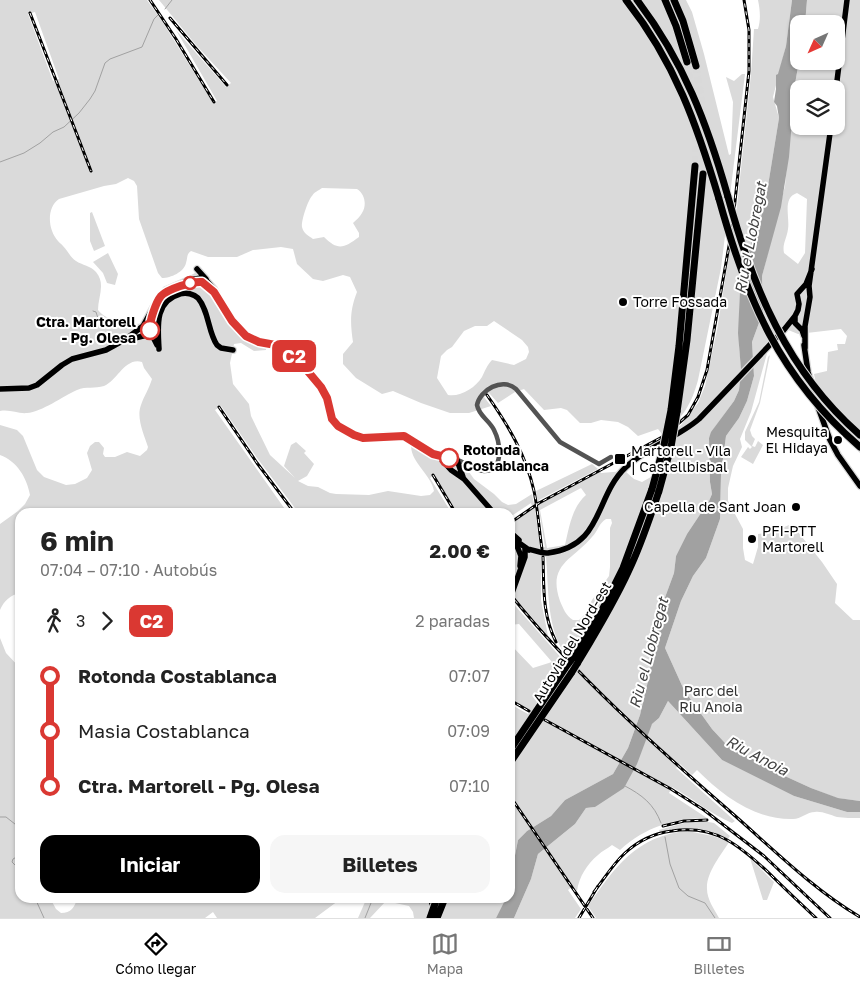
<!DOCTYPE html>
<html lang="es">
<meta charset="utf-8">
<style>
:root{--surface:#fff;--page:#f6f6f6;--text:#222;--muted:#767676;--line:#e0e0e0;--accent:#000}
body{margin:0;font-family:"Golos Text",sans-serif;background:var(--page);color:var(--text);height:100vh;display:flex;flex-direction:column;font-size:19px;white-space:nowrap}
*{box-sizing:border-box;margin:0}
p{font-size:16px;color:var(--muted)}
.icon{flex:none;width:28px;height:28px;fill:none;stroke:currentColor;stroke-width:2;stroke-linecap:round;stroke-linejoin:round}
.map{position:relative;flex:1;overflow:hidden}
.drawer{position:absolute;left:15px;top:508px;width:500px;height:395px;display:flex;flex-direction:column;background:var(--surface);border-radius:15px;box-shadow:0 1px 4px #0004}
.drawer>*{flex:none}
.badge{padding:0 10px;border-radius:8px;font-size:18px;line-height:32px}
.needle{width:32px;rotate:225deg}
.controls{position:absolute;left:790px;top:15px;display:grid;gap:10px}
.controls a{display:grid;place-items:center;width:55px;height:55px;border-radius:10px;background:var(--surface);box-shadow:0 1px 4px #0004;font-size:25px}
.map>.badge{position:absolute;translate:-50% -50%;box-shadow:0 0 0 2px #fff}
.legs{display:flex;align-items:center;gap:8px;height:55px;padding:0 25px;font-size:16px}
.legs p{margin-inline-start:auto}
.head{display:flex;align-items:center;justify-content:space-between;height:85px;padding:0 25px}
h1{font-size:28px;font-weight:700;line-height:38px}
.action{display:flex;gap:10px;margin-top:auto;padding:10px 25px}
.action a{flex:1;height:58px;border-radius:15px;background:var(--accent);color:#fff;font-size:20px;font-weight:700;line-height:58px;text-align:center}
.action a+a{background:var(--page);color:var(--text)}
ul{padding:0 25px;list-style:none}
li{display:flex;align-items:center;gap:18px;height:55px;font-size:19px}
li i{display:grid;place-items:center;width:8px;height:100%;margin:0 6px;background:currentColor}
li i::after{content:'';width:12px;height:12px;margin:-6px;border:4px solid;border-radius:50%;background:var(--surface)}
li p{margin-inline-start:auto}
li:first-child i{background:linear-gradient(#0000 50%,currentColor 0)}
li:last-child i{background:linear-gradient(currentColor 50%,#0000 0)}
.tab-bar{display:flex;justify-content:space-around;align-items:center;height:70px;border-top:1px solid var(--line);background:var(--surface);font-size:14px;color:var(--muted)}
.tab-bar a{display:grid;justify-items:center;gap:2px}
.tab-bar .selected{color:var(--accent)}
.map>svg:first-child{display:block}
.green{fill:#dadada;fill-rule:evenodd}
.water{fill:#a1a1a1}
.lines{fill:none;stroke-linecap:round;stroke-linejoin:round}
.stream{stroke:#a1a1a1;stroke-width:1}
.highway-tunnel{stroke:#d9d9d9;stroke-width:7;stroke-dasharray:7 3.5;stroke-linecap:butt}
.major-casing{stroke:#dbdbdb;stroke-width:8}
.highway-casing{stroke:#dbdbdb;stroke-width:9}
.minor{stroke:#535353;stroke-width:4.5}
.major{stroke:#000;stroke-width:5.5}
.highway{stroke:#000;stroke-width:7}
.rail-casing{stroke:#000;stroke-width:3}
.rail{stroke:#fff;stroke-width:1;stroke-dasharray:4;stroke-linecap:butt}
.major-bridge-casing{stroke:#dbdbdb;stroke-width:8;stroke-linecap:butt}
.highway-bridge-casing{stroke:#dbdbdb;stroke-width:9;stroke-linecap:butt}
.major-bridge{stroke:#000;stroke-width:5.5}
.highway-bridge{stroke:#000;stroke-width:7}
.line-1-casing{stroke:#fff;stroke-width:11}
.line-1{stroke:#da3832;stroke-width:8}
.stop-1-dot{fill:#fff;stroke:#da3832;stroke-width:2.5}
.poi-dot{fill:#000;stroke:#fff;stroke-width:2}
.labels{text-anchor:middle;stroke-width:4;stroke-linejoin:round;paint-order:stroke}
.poi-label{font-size:14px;fill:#000;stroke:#fff;text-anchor:start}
.stop-label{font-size:14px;font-weight:bold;fill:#000;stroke:#fff;text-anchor:end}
.street-label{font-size:14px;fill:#000;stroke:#fff}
.park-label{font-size:14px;fill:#313131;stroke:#fff}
.water-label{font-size:15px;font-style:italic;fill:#424242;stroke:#fff}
</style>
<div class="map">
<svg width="860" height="918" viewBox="0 0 860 918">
<rect width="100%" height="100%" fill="#fff"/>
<path class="green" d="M0 0H147L162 21 213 103 217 101 176 30 226 87 231 83 196 45 159 0H686L692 12 704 54 729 155 731 154 733 102 726 77 734 81 742 74H745L721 268 698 380C692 403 682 420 662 434L658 429 638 436 628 427 618 422 601 420 591 423H580L567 410 561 408 544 410 524 389 515 392 498 403 489 393 484 397 491 406 469 413H450L421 403 393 391 382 394 356 378 343 364V354L353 342C350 322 350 310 357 292L350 277 343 275 323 281 313 279 297 264 293 249 281 247 253 250 237 257H208L191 251C186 255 188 257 186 263 184 272 171 278 162 278L158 273 139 219 137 186 134 181 128 178 116 184 104 186 59 199C46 208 48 230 58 241 59 243 62 244 63 246 68 251 70 257 76 261 82 265 91 266 96 272 106 284 98 297 98 310 108 323 129 323 143 324L159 294 172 285 195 273C222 279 225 316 246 331 252 336 260 338 267 340L266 350 254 351 241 343 234 344 230 363 233 384 249 404 251 416 270 455 295 478 284 466 291 445 296 442 306 451 304 453 314 464 307 476 298 481 308 486 318 487 330 493 336 494 369 495 388 491 421 496 430 495 434 491C432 474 402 456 414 438L441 454 457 455 474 479 494 494 502 502 508 505 516 504 532 494 535 509 540 548 545 547 536 491 592 464 598 469 539 500 540 504 600 471 601 473 625 471 634 479 642 482 667 468 664 456 665 437 681 425 698 403 705 386 717 330 737 206 751 74 754 29H758C761 19 760 10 758 0H792L786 46 773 97 779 118 766 198 758 228 752 240 744 267 740 291 739 344 741 370 739 390 734 401 715 427 709 438 710 482 712 494 709 501 687 534 676 556 674 573 660 611 648 681 640 715 628 748 613 774 565 800 551 816 527 831 518 840 510 881V797L513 795 510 792V704L528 714 530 711 510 698V644L533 668 552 662 519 624 510 625V600L564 661 567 657C546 629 549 590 546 557H541V600L548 636 510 592V524L533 509 531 503 510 517V512H457L434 475 430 478 451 512H298L257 458 221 406 215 410 287 512H20V593C10 595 4 601 0 610V524L18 511 25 504 30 495C27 478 17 461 0 455V425L17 430 23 436 37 470 44 477 66 485 75 484 87 478 92 470 87 453 90 446 95 442H99L104 448 103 454 105 457H115L127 452 140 456 147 450 148 447C144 434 136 418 141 405 144 396 149 389 152 379L144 368 142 362C125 357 117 381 104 386 95 389 86 386 77 390 63 396 42 412 27 413 18 414 10 409 0 411ZM35 12 59 79 53 81 28 14ZM322 188 357 189C365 194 367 205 362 213 360 217 356 220 353 223L359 233V237C344 248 338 251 324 237L313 239C309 236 303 233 302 227 301 221 308 200 312 196 314 192 318 191 322 188ZM494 321 522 340 528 347 529 352 526 359 514 365 492 360C487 365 485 371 482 377 475 388 461 397 448 395L437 378 441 356 447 350 452 347 464 331 475 326H487ZM581 488 586 495C572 507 569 528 565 545L547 548 540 510ZM606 519H611L612 523 610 528V567L609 576 592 600 585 614 579 620H573C566 616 563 608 560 601 547 564 573 560 592 537 598 531 599 523 606 519Z
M807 0H860V453L827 422 821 408 814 374 827 371 828 352 838 350 837 344H845L847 336 841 329 798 334 786 329 772 335 751 412 740 439 742 447 733 466 728 488V501L743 529V548L745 560 753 564 758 547V534L773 532 789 525 794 527 822 562 837 584 835 603 853 620H860V801L837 798 811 788 776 772 725 743 712 729 684 690 665 648 681 601 693 576 706 558 720 519 721 474 726 436 739 418 747 401 754 376 752 342 763 312 762 276 785 186 795 84 799 61H836V24H805ZM799 89H836V126H799ZM797 193 807 199 805 253 798 264 784 253C782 244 787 238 788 229 790 217 782 198 797 193Z
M92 212 105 246 94 251 90 241V213Z
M108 253 118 274 115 285 107 283 103 273 93 262Z
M770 355 760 403 750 430 752 436 755 439 752 446 755 447 758 441 763 445 753 464 741 457 748 447 750 449 752 447 745 440V432L759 402 768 357Z
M0 638 6 653 20 668V898H50L56 909 61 913C71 913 75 907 77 898H342L315 918H217L213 912 205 918H0Z
M668 701 722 760 794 796 847 812H860V818C852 818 844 818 837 817 830 815 822 811 815 812 807 812 801 819 793 819 755 820 723 796 697 770L692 775 680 764 676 768 735 821 732 823C712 815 692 798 672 787L669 793 707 818C674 818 645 827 620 850L612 845C607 849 602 851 598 855 587 864 579 877 577 891L573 886 568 890 581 909 575 918H514L531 879 538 854 575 824 586 808 595 807 652 724 659 718Z
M703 821 714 823 730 836 728 839C707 826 683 826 660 832L659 830 688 822Z
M687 831 713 836 729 842C721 855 706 873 707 889 707 899 714 909 719 918H596L588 906C615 867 636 836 687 831Z
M750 858 774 882 767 900H763Z
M365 898H506L496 918H414L413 912 409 906 386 901 370 918H358L365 902Z"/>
<path class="water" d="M792 0H807L805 24H799V61L795 84 789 157 781 207 762 276 763 312 752 342 754 376 747 401 739 418 726 436 721 474 720 519 706 558 693 576 681 601 665 648 684 690 712 729 725 743 776 772 811 788 838 798 860 801V812H847L794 796 722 760 668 701 659 718 652 724 637 764 624 788 595 807 586 808 575 824 538 854 531 879 514 918H496L506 898H510V881L518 840 527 831 551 816 565 800 613 774 628 748 640 715 648 681 660 611 674 573 676 556 687 534 709 501 712 494 710 482 709 438 711 432 734 401 739 390 741 370 738 333 740 291 744 267 752 240 758 228 766 198 779 118 777 106 774 102 776 89V75L778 74 786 46Z"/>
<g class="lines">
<path class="stream" d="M165 9 172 0
M0 162 24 153 40 143 53 132 64 127 79 113 90 99 95 91 105 63 110 59 142 47 154 19 158 15
M93 311 96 312C97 315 97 317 100 320 102 322 131 326 134 325L136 327
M625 786C642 795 654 804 661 823
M0 817H6L20 828
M665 837 670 864 679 888 688 896 705 903 715 918
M20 855 13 859 12 862 20 870
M35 898 44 918
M411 898 426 902 430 901
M449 899 454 898
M365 918 373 898"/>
<path class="highway-tunnel" d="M687 62 695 122V166
M696 66 704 118 703 174"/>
<defs>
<path id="major" d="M836 89 847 0
M197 269 206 279
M795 316V323L802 330 804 336
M150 321V331L157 345
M135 338 147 335 154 338
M804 345 808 372 818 407 830 440 838 455 860 486
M805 348V326L810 297 809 286 831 126
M159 349C158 328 154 301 180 294 186 292 194 294 198 298 209 311 208 332 217 345L221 348 233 350
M0 389 29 388 37 385 62 365 72 359 106 350 126 339 143 326 154 306 166 290 189 280 201 278 206 280 214 289 229 317 241 331 254 340 286 349 304 366 321 387 327 398 332 419 338 426 354 435 363 437 398 435 407 437 441 459 451 470 464 479 493 512
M438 455 457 460 463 477
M510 532 519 540
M515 540 529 550
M515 541 521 556 520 566
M526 549C533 549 540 554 548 553 604 546 594 497 626 467 647 447 677 438 699 419L783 331 795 316 798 310 799 304 797 294 806 284 812 269
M512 593 525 557V548
M430 898 434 909"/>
<path id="highway" d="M626 0C675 62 697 125 719 199
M637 0C684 62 707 123 728 197
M665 0 676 26 687 62
M674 0 683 21 696 66
M671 410 679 346 695 166
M677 412 687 340 703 174
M572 659 602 610 623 568 652 489
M577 664C595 634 614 603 629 570 641 545 650 518 659 491
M510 750 566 667
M510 763 572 672"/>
</defs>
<use href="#major" class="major-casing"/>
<use href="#highway" class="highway-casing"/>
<path class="minor" d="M456 460C465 461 473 471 484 471 505 471 500 442 494 430 489 420 479 416 477 405 480 390 502 377 516 389L560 442 599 464 611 457"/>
<use href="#major" class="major"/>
<use href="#highway" class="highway"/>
<defs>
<path id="rail" d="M150 0 176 39 214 102
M30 13 91 171
M170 18 227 85
M487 395C508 425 526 455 534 491 538 510 539 530 542 549
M219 407 257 463 294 512
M433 475 455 512
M510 523 539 503 664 436 688 415 698 397 707 370 732 229 749 71V30L744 0
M543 557C544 587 542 614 556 642
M510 594C575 675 655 746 733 814 774 850 813 889 860 917
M510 700 529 711
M545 720 671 789 704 810 764 856 830 918
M510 796 593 918
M663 826 684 821 707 820
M594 892C604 879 613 864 625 853 638 841 655 833 672 831 715 824 740 846 769 873 784 888 800 903 816 918
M579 918 598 886"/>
</defs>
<use href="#rail" class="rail-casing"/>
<use href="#rail" class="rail"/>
<defs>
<path id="major-bridge" d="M510 597 512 593"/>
<path id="highway-bridge" d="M728 197C753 288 787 371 860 435
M719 199C747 300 779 377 860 447
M652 489 664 445 671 410
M659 491 671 447 677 412
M566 667 572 659
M572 672 577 664
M430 918 437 898
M437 918 445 898"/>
</defs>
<use href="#major-bridge" class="major-bridge-casing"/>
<use href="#highway-bridge" class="highway-bridge-casing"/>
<use href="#major-bridge" class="major-bridge"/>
<use href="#highway-bridge" class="highway-bridge"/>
</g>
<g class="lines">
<defs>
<path id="line-1" d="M150 330C149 322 156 302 161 296 168 289 192 281 202 282L214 292 232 321 246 336 259 342 281 346 295 356 321 387 327 398 332 419 338 426 354 435 363 438 404 436 433 454 449 458"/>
</defs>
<use href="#line-1" class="line-1-casing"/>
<use href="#line-1" class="line-1"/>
</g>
<g class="stop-1-dot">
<circle cx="190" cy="283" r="6"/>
<circle cx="150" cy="330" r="9"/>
<circle cx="449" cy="458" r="9"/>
</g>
<g class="poi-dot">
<circle cx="623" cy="302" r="5"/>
<circle cx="838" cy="440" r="5"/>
<rect x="614" y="453" width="12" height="12" rx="2.5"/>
<circle cx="796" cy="507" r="5"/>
<circle cx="752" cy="539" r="5"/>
</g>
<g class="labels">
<g class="poi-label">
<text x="633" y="307">Torre Fossada</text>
<text x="828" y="437" text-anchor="end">Mesquita<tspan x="828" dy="16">El Hidaya</tspan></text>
<text x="631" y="456">Martorell - Vila<tspan x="631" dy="16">| Castellbisbal</tspan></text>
<text x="786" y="512" text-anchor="end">Capella de Sant Joan</text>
<text x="762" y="536">PFI-PTT<tspan x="762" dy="16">Martorell</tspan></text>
</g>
<g class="stop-label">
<text x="136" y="327">Ctra. Martorell<tspan x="136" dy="16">- Pg. Olesa</tspan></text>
<text x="463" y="455" text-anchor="start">Rotonda<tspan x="463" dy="16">Costablanca</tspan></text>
</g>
<g class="street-label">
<text transform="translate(572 642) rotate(-59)" y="5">Autovia del Nord-est</text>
</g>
<g class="park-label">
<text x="711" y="696">Parc del<tspan x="711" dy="16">Riu Anoia</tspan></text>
</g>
<g class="water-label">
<text transform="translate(751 238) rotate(-79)" y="5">Riu el Llobregat</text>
<text transform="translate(649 653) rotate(-75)" y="5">Riu el Llobregat</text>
<text transform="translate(757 756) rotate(28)" y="5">Riu Anoia</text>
</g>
</g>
</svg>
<div class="controls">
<a><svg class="needle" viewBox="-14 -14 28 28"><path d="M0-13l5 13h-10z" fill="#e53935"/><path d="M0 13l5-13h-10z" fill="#767676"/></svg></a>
<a><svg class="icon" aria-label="layers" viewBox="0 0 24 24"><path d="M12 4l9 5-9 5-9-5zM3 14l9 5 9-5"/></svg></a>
</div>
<b class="badge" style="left:294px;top:356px;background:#da3832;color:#fff">C2</b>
<section class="drawer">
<div class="head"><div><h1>6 min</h1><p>07:04 – 07:10 · Autobús</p></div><b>2.00 €</b></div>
<div class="legs"><svg class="icon" aria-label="walk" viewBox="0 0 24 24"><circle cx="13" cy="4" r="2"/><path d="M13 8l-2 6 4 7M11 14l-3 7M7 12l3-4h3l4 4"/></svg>3<svg class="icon" aria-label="forward" viewBox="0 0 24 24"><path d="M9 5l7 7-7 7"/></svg><b class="badge" style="background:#da3832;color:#fff">C2</b><p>2 paradas</p></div>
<ul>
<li><i style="color:#da3832"></i><b>Rotonda Costablanca</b><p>07:07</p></li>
<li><i style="color:#da3832"></i><span>Masia Costablanca</span><p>07:09</p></li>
<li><i style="color:#da3832"></i><b>Ctra. Martorell - Pg. Olesa</b><p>07:10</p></li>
</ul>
<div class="action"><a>Iniciar</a><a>Billetes</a></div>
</section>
</div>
<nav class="tab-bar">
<a class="selected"><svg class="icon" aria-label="directions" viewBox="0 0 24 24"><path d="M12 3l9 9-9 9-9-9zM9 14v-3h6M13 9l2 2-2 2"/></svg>Cómo llegar</a>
<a><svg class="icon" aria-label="map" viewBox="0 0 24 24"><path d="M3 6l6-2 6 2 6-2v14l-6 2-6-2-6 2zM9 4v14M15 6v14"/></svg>Mapa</a>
<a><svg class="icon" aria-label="tickets" viewBox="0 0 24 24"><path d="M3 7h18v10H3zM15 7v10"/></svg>Billetes</a>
</nav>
